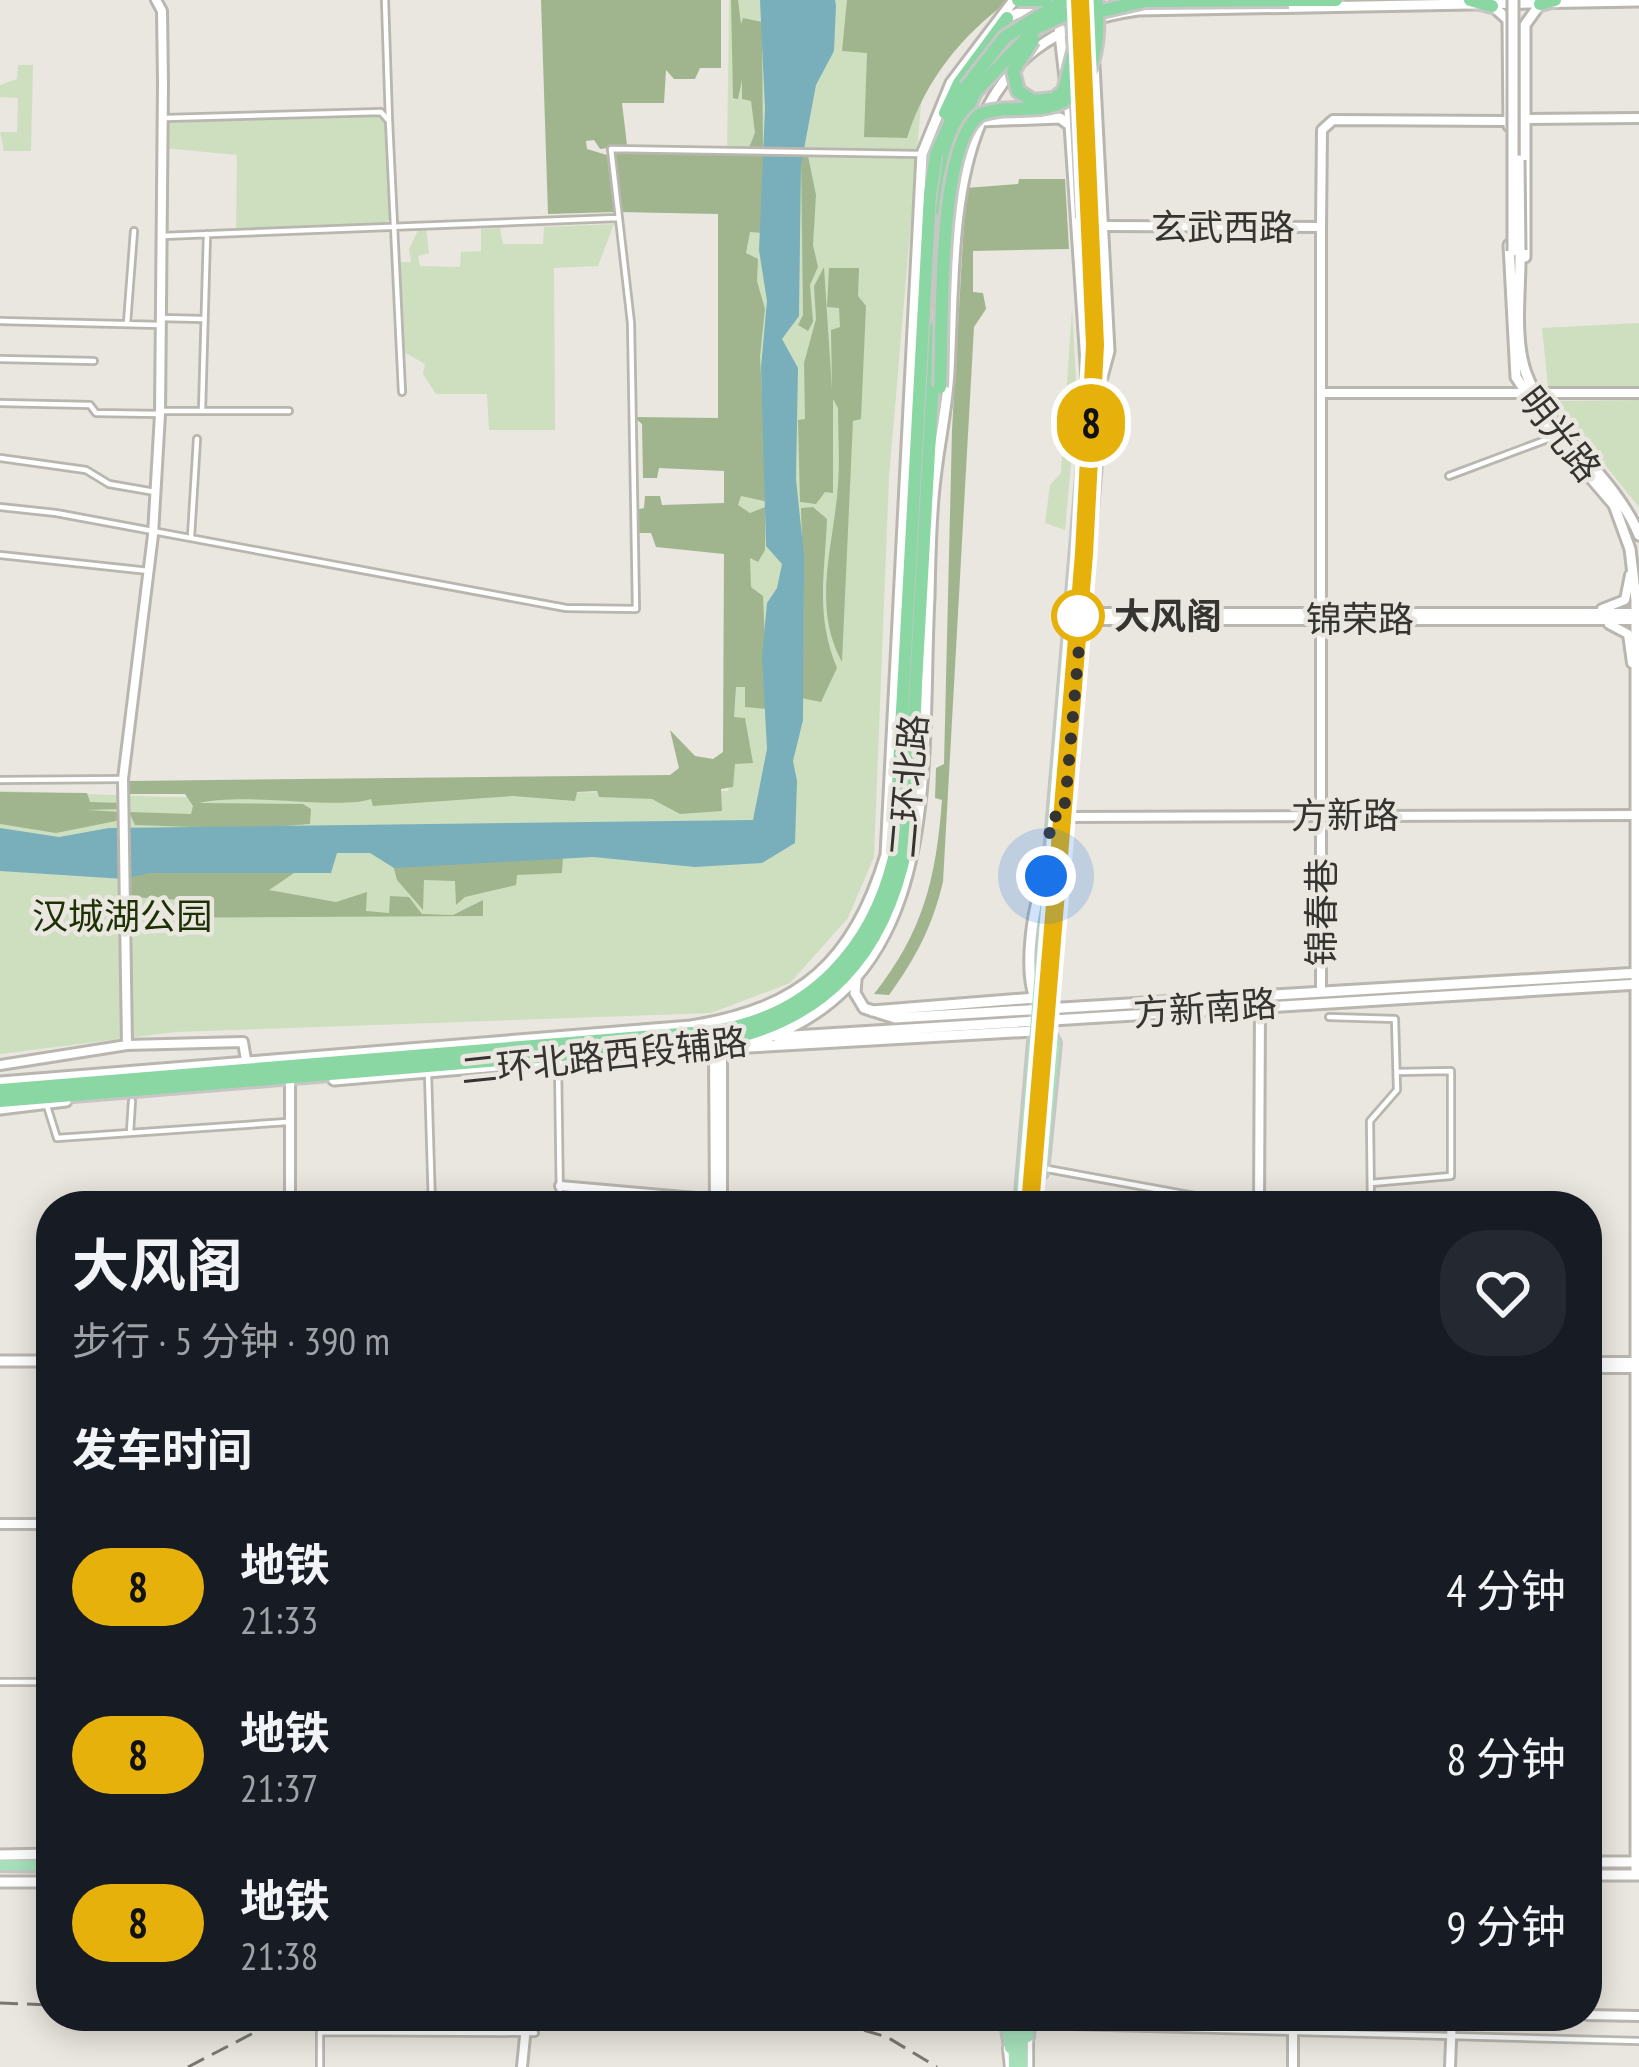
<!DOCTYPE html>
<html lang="zh">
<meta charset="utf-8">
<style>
:root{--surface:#171b24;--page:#242831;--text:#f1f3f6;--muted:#9ea1a6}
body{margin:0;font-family:"PT Sans Narrow","Noto Sans SC",sans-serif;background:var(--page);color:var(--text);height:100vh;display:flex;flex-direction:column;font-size:45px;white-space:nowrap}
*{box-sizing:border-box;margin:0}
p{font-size:39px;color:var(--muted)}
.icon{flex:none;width:66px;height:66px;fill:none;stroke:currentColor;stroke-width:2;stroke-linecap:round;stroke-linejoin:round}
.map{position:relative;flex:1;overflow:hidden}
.side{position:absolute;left:36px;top:1191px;width:1566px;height:840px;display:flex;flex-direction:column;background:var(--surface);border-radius:48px;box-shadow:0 6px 30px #0003}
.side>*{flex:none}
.badge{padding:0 24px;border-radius:39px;font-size:42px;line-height:78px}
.you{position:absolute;width:60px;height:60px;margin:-30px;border:9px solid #fff;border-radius:50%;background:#1a73e8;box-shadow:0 0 0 18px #1a73e833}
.map>.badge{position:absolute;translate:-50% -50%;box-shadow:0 0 0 6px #fff}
h2{padding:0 36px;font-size:45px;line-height:108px}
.round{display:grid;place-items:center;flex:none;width:126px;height:126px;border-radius:48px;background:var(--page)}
.summary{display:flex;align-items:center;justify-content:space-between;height:204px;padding:0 36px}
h1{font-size:57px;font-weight:700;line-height:90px}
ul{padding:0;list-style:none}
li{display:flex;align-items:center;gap:36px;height:168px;padding:0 36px}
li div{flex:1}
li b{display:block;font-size:45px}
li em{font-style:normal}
li .badge{min-width:132px;font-weight:700;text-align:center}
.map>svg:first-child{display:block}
.green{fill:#cedfc0}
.forest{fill:#a0b58e}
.water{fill:#79aebb}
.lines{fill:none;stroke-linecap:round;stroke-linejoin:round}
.minor-casing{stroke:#b8b6ae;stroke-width:10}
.tertiary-casing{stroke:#b8b6ae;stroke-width:14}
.secondary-casing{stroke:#b8b6ae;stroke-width:15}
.primary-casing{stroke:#c6c6c5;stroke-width:16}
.trunk-casing{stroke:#c6c6c5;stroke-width:18}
.minor{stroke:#fff;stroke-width:4.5}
.tertiary{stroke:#fff;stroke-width:8}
.secondary{stroke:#fff;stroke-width:9}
.primary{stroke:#a7e1bb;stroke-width:10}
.trunk{stroke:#8ad7a4;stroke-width:12}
.rail{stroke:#797772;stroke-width:3;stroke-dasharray:18 9;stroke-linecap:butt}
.secondary-bridge-casing{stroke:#b8b6ae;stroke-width:15;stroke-linecap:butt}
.trunk-bridge-casing{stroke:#c6c6c5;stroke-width:18;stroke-linecap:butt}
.secondary-bridge{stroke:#fff;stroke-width:9}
.trunk-bridge{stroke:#8ad7a4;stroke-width:12}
.line-casing{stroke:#fff;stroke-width:27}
.line{stroke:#e6b10b;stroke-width:18}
.walk{stroke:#353431;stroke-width:12;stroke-dasharray:0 21.6}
.stop-dot{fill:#fff;stroke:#e6b10b;stroke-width:6}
.labels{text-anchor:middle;stroke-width:9;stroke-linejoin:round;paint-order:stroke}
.street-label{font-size:36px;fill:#353431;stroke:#e9e7df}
.stop-label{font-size:36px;font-weight:bold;fill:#353431;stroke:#e9e7df;text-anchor:start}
.park-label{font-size:36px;fill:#1d3105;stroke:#e9e7df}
</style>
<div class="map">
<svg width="1639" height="2067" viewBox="0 0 1639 2067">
<rect width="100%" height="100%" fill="#e9e7df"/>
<path class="green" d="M729 0H883L922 93 889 477 874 857 848 918 790 983 711 1013 176 1032 0 1054V791L170 797 728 791 733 772 724 406Z
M18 65H33L31 151H4L0 132H17L18 98 0 97V85L17 79Z
M387 114 390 218 385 224 236 230 237 155 164 148V120Z
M614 224 598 266 554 268 555 430H489L487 394H436L423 374 425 364 402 351 396 262H411L409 249 419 228 426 227 429 253 418 256 420 266 460 267 461 252 481 251V229L500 228 503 244H543L544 227Z
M1072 308 1077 398 1065 530 1045 523 1050 485 1061 473Z
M1639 323V387H1548L1542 328Z
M1639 400V507L1557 406V401Z"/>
<path class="forest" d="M541 0H721V68H700L695 79H674L666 70 664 103H622L627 145 600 149 594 140 586 141 587 149 607 155 614 212 548 214Z
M731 0H738L741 24 743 18 762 22 763 150H748L755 133 751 101 742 99V80L738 99 733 98Z
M847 0H1010C961 36 926 79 907 138L864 137 867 53 842 51Z
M611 151 763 155V233L750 232 746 253 758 259 757 281 765 309 760 357 768 502 741 496 738 505 750 513 765 507V550L758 562 750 558 751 587 763 596 768 709 745 707V687H736L734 717 745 718 753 763 735 764 733 787 721 789 722 811 680 814 652 799 599 797 597 791 577 792 575 801 513 796 373 806 371 799C339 810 249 792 199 803L303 804 311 809 310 824 249 829 135 825 129 812 191 814 193 806 185 794H129V781L670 775 679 768 670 730 695 756 713 759 723 752 724 554 656 547 651 533H636L635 510 644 508 645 496H660L662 505 724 503V471L659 468 657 478H643L642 424 634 417 718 418V214L618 212Z
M801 156H808L816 195 813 245 818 267 810 285 813 322 808 331 798 325 803 315Z
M1019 179H1065L1069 249 973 251V292L983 293 986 309 974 327 943 882C932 927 916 958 889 995L874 994C923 932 936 879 942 800L935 798 936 768 944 764 952 430 966 188 1018 184Z
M824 267 832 390 831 330 840 327 839 308 827 307 829 268H859L858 296 866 306 861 419 853 421 842 662C811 606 834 545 838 485 840 460 838 434 838 408L833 399V493L825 492 816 504 800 502 798 420 805 419 804 363 816 319 814 286Z
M813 507 827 519C825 573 815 615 837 668L821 702 801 698C805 633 803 573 801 508Z
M0 792 87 793 90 802 122 803V809L86 810 122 812 121 820 56 833 0 824Z
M563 857 562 873 517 875 516 885 465 897 456 905 455 881 424 880 423 910 397 880 392 861Z
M303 867 269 890 336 902 367 892 366 911 389 913 390 896 409 897 422 914 453 915 483 900V916L130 918 129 910H198L201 901 129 897V875L157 869Z"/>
<path class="water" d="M760 0H835L836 6 834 51 816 85 801 165 799 316 782 339 798 368 796 479 804 556 803 720 793 761 797 781 795 843 762 863 695 867 593 857 394 868 370 853H337L331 873H149L124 879 0 871V828L59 837 109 828 753 820 767 749 762 656 767 603 777 588 782 564 766 546 761 367 767 301 759 250 765 108Z"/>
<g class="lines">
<defs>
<path id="minor" d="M385 0 389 121
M166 118 381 112 389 121 402 392
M162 236 617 218
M161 318 203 319
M0 321 161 325
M127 323 134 231
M0 359 94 361
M0 403 90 405 96 413 160 414
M160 411H289
M202 411 207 234
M0 458 86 470 109 484 155 492
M1449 476 1556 436
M0 507 56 513 566 608 636 609 631 323 611 149 920 154
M191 537 197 439
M0 555 149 571
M0 780 123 779
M1329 1017 1395 1019 1397 1090 1370 1121 1371 1206
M558 1063 560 1206
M428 1074 432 1206
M47 1106 57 1138 287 1122
M130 1132 132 1101
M1042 1168 1249 1206
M1371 1183 1451 1176V1071L1397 1072
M0 1682H51
M1033 2025 1639 2041
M1030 2039V2067
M1006 2048 1008 2067
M320 2067V2032L535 2033"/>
<path id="tertiary" d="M1525 119 1639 118
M1103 226 1321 227V989
M1321 227 1322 130 1333 120 1509 121
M1321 393H1639
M1602 609 1625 600 1630 575
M1083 613H1638
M1083 620H1638
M1609 624 1628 634 1632 663
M1065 817 1638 815
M127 1045 123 779 153 535 160 414 163 83 162 11 156 0
M714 1052 715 1206
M0 1065 127 1045 243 1042 246 1060
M290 1083V1206
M560 1186 786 1206
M722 1205V1050
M1259 1206 1260 1006
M1587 1362H1638
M1587 1368H1639
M0 1524H51
M1587 2015 1639 2016
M1293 2016V2067
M522 2067 527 2016
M1450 2067 1452 2016"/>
<path id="secondary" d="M1493 6 1508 20 1509 126
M1058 17 1065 78
M1004 19 1038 5
M1094 65 1109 351 1102 377
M1068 95 1087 377
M979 121 1060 118 1072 127
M1509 245 1516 377 1555 436 1614 505 1630 549 1636 600V1875
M1520 250C1521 288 1513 337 1526 373 1547 431 1614 474 1639 535
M1525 257V25L1540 4
M856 980 855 993 864 1008 895 1018 1639 973
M872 1011 1035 998C1024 969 1032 905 1046 876
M777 1037 1639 984
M749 1047 1033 1031
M334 1080 746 1045C949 986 920 765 929 597 930 558 930 518 935 479 939 442 947 408 949 371 957 221 941 37 1138 10L1639 1
M0 1082 691 1026C802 1008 853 962 886 855L922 154 951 83 1014 0
M0 1109 66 1101
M0 1361H51
M0 1855 51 1854
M1587 1862H1639
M1587 1875H1639
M0 1882H51"/>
<path id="primary" d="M1042 1173 1055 1043 1049 1032
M1020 1206 1092 359 1084 218
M1032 1206 1101 406 1094 219
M0 1865 51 1866
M1005 2016 1010 2048
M1013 2016 1014 2067
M1028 2037 1030 2016
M1022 2067V2016"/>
<path id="trunk" d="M1289 0H1336
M1470 0 1492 6
M1540 4 1555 0
M945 113 959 83 1007 18
M942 211 950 149 975 92
M0 1090 716 1031C811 1015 872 949 894 858L930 194 936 155 966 87
M0 1101 710 1043C824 1023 885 956 907 844L936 327"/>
</defs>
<use href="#minor" class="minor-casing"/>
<use href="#tertiary" class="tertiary-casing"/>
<use href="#secondary" class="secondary-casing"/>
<use href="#primary" class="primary-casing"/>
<use href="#trunk" class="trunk-casing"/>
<use href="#minor" class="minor"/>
<use href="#tertiary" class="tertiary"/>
<use href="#secondary" class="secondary"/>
<use href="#primary" class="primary"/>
<use href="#trunk" class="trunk"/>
<path class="rail" d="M0 2003 51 2005
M541 2016 846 2025 887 2037 937 2067
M188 2067 261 2029 305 2016"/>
<defs>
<path id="secondary-bridge" d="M1513 0V251
M1519 160 1520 250"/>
<path id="trunk-bridge" d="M1018 0H1045
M1072 0 1075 53
M1081 11 1094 219
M1071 18 1145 1 1289 0
M1033 40 1013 71 1018 91 1033 101 1054 99 1064 91 1075 48
M1077 85 1084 218
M966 87 1005 37 1065 0
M940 387C943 331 936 143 981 114 1001 107 1019 110 1040 108 1093 103 1101 43 1096 0L1036 28 975 92"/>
</defs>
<use href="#secondary-bridge" class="secondary-bridge-casing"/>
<use href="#trunk-bridge" class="trunk-bridge-casing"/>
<use href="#secondary-bridge" class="secondary-bridge"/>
<use href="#trunk-bridge" class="trunk-bridge"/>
</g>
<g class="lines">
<defs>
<path id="line" d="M1030 1206 1084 554 1095 345 1080 0"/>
</defs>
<use href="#line" class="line-casing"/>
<use href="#line" class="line"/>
<path class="walk" d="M1046 876 1051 816 1063 817 1066 794 1082 613 1078 616"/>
</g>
<circle class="stop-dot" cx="1078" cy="616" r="24"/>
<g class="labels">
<g class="street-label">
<text x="1223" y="240">玄武西路</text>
<text transform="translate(1560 434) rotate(52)" y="13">明光路</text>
<text x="1360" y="632">锦荣路</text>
<text transform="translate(908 786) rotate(-85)" y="13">二环北路</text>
<text x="1345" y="828">方新路</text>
<text transform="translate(1321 912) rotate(-90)" y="13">锦春巷</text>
<text transform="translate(1205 1008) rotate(-4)" y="13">方新南路</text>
<text transform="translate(604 1056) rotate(-6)" y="13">二环北路西段辅路</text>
</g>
<g class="stop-label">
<text x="1114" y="629">大风阁</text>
</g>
<g class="park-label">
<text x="122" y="929">汉城湖公园</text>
</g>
</g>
</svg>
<div class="you" style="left:1046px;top:876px"></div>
<b class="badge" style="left:1091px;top:423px;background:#e6b10b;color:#111">8</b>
<section class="side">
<div class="summary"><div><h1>大风阁</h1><p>步行 · 5 分钟 · 390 m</p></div><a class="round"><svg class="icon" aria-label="heart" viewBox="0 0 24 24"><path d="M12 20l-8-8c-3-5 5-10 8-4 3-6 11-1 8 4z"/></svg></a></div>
<h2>发车时间</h2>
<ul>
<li><span class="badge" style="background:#e6b10b;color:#111">8</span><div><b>地铁</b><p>21:33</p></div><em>4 分钟</em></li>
<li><span class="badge" style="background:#e6b10b;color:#111">8</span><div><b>地铁</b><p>21:37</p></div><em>8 分钟</em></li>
<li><span class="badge" style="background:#e6b10b;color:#111">8</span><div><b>地铁</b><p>21:38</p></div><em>9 分钟</em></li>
</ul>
</section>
</div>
